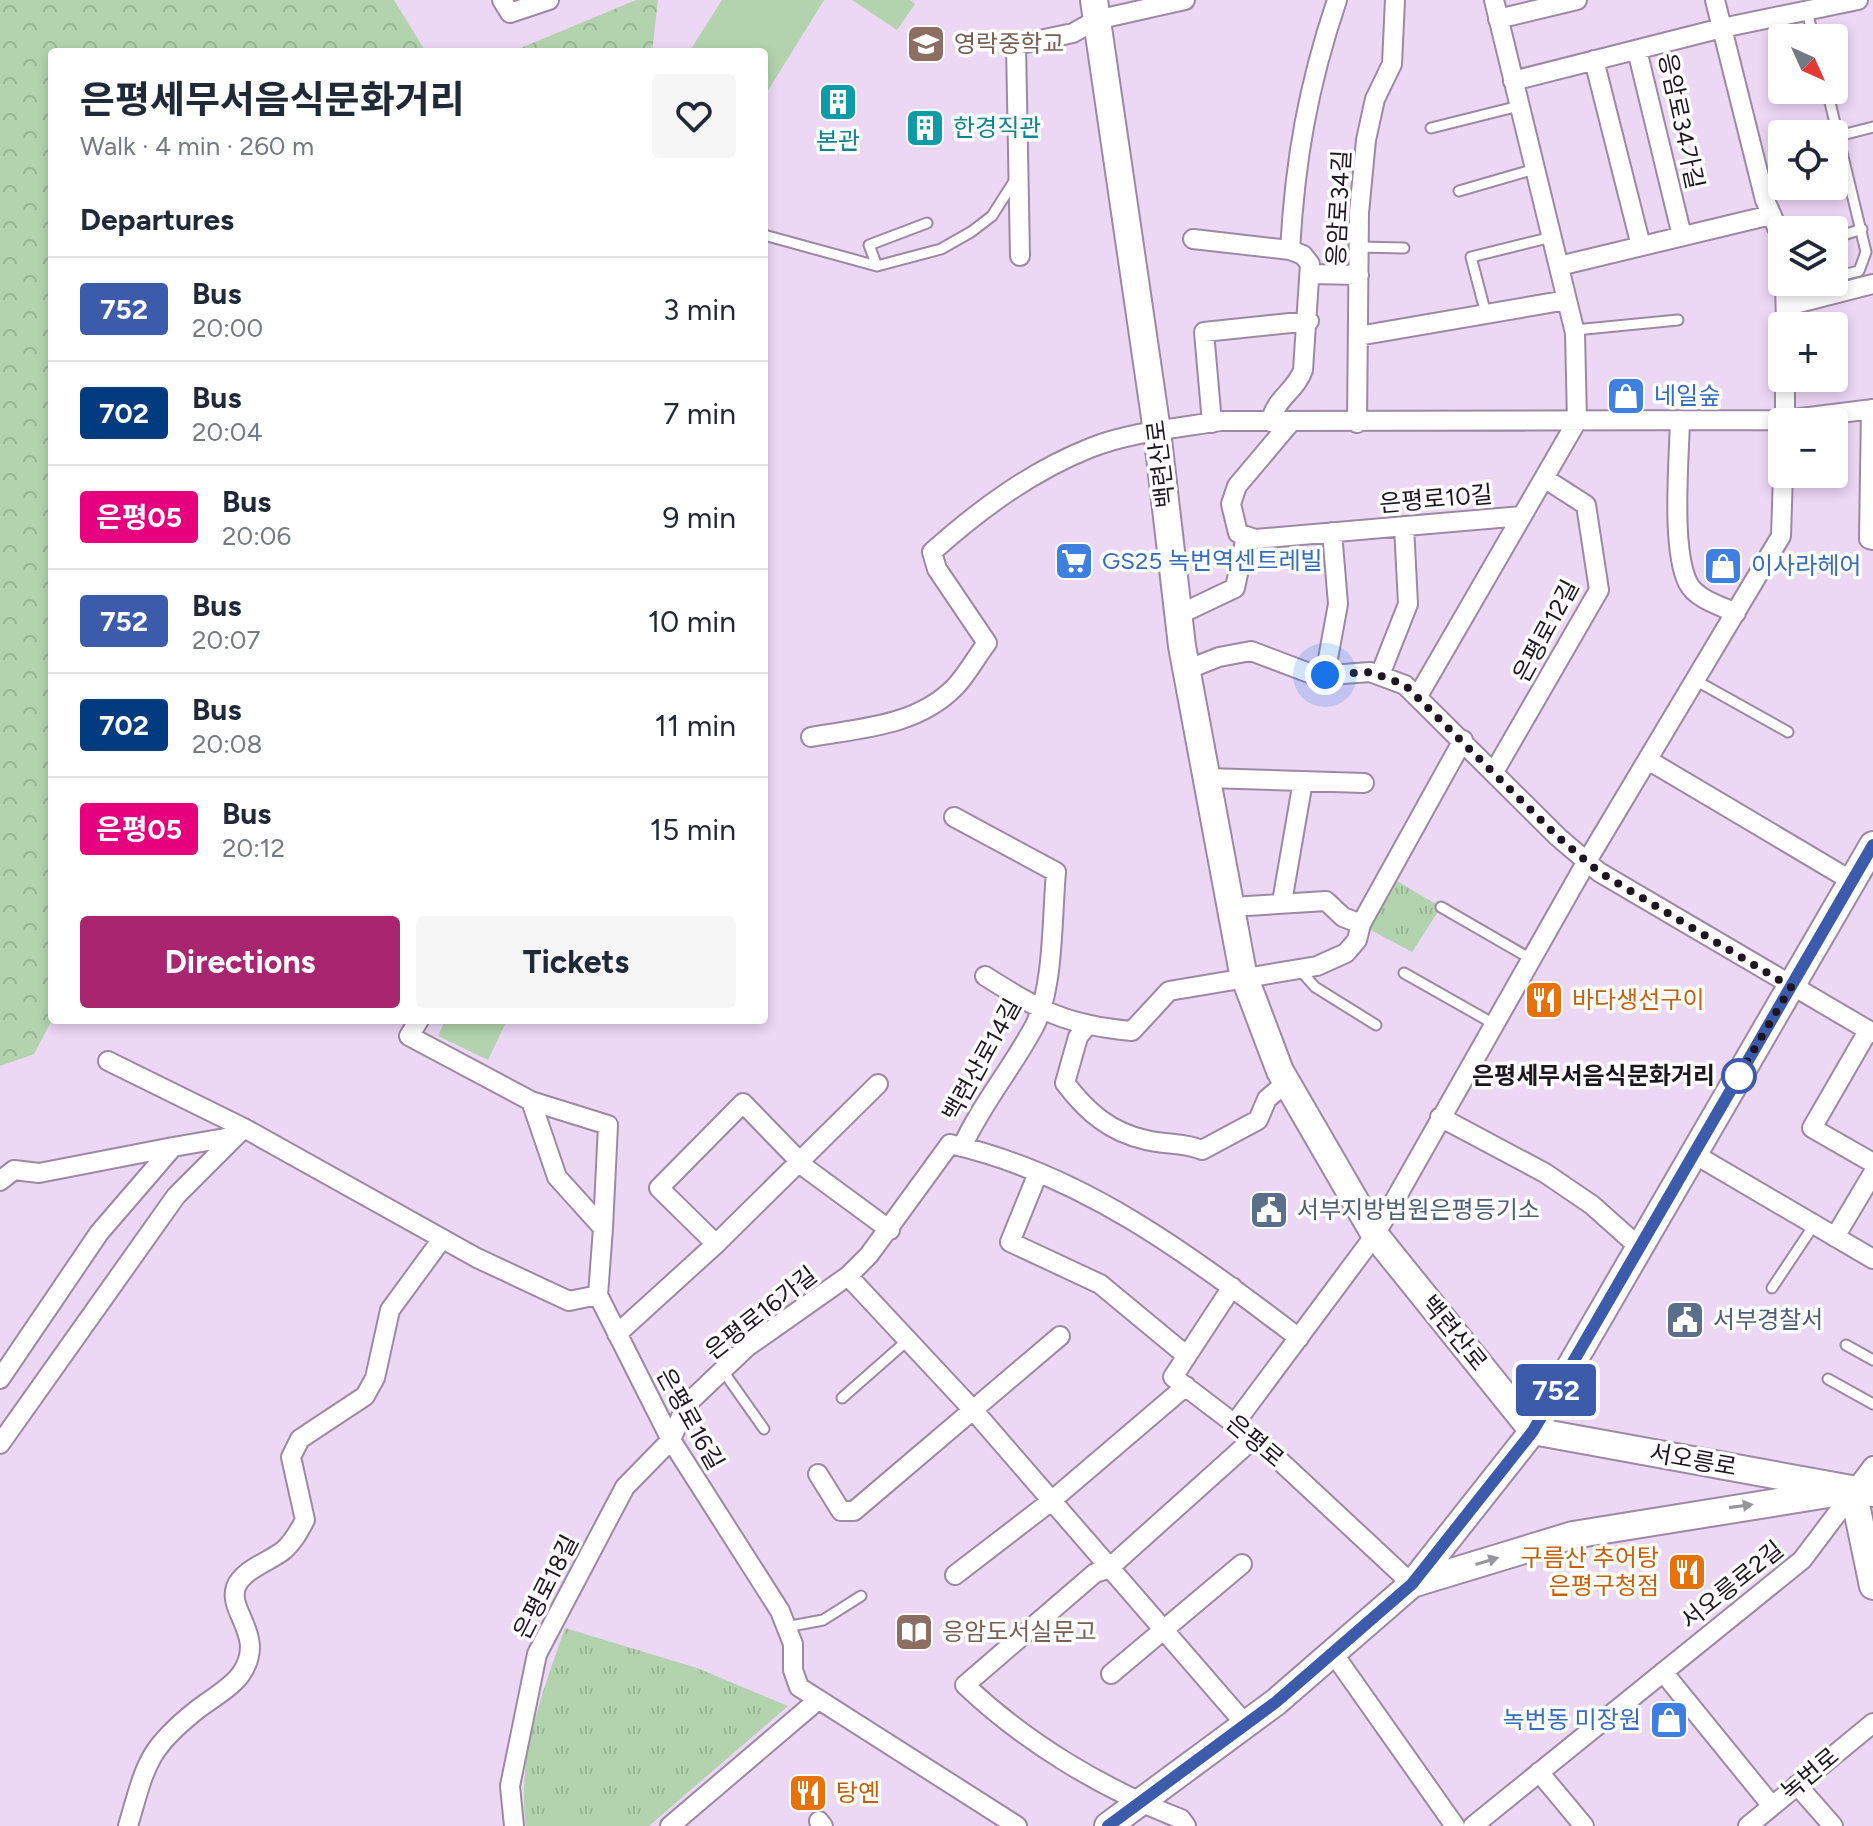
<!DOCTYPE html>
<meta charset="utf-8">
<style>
:root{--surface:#fff;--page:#f6f6f7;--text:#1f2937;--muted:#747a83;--line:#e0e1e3;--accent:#a92570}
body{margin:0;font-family:Figtree,"Noto Sans KR",sans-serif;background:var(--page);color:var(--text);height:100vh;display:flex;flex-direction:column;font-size:30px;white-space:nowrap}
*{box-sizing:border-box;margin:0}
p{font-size:26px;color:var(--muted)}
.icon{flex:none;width:44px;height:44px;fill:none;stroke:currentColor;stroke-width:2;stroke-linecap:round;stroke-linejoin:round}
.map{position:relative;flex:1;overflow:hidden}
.side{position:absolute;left:48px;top:48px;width:720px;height:976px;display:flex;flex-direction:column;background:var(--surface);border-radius:8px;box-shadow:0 4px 12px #0003}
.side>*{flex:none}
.badge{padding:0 16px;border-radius:6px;font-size:28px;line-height:52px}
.needle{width:52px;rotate:135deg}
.controls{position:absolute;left:1768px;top:24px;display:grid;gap:16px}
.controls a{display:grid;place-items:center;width:80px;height:80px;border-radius:8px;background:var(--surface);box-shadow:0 4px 12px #0003;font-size:40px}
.you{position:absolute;width:40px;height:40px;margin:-20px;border:6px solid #fff;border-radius:50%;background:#1a73e8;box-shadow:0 0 0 12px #1a73e833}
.map>.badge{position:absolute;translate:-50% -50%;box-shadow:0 0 0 4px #fff}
h2{padding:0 32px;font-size:30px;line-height:72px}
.round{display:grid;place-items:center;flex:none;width:84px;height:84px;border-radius:8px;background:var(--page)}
.summary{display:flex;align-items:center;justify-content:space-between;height:136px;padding:0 32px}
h1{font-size:38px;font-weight:700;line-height:60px}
.cta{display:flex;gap:16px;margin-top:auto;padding:16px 32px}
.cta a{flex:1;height:92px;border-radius:8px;background:var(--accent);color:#fff;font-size:32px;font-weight:700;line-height:92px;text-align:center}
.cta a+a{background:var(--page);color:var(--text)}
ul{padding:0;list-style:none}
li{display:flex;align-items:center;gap:24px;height:104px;padding:0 32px;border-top:2px solid var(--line)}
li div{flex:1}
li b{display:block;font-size:30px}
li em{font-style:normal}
li .badge{min-width:88px;font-weight:700;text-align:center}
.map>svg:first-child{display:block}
.forest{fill:url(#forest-crowns)}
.park{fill:url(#park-tufts)}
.garden{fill:#b2d3ae}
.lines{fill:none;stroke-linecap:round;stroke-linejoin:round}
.lane-casing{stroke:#9d89a4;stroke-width:13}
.street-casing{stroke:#9d89a4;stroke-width:22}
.secondary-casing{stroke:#9d89a4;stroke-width:30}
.lane{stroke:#fff;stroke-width:9}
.street{stroke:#fff;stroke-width:18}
.secondary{stroke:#fff;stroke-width:26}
.oneway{fill:#99969b}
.line-casing{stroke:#fff;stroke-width:18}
.line{stroke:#3d5bab;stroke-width:12}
.walk{stroke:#1d1620;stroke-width:8;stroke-dasharray:0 14.4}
.stop-dot{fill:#fff;stroke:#3d5bab;stroke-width:4}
.labels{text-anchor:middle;stroke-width:7;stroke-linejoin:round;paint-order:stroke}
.education-label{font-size:24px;fill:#785e54;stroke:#fff;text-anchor:start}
.street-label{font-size:24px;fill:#1d1620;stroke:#fff}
.culture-label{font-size:24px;fill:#0d838f;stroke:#fff;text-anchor:start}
.shop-label{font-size:24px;fill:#366cbe;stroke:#fff;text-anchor:start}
.food-label{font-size:24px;fill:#c56008;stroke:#fff;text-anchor:start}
.stop-label{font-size:24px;font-weight:bold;fill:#1d1620;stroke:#fff;text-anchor:end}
.service-label{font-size:24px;fill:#4e5e75;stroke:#fff;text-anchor:start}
</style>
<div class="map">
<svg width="1873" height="1826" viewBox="0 0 1873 1826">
<defs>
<pattern id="forest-crowns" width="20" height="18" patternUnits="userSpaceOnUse" patternTransform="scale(2)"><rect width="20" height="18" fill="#b2d3ae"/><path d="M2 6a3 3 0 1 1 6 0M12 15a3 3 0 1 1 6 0" fill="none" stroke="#99b495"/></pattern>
<pattern id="park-tufts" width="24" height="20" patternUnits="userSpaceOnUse" patternTransform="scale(2)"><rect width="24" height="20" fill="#b2d3ae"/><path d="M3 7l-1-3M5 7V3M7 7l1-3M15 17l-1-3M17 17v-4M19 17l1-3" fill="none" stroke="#99b495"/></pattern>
</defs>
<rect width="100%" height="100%" fill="#ecd7f4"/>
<path class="forest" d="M0 0H394L426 52H52V1020L34 1054 0 1066Z
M636 0H658L652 52H511Z"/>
<path class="park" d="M1392 878 1441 907 1412 952 1367 928Z
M565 1628 697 1668 788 1706 649 1826H526C516 1758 543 1692 565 1628Z"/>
<path class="garden" d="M722 0H824L764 97V52H689Z
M852 0H910L915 4 897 30Z
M445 1020H507L488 1060 438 1036Z"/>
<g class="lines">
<defs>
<path id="lane" d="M1807 12 1814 38
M1827 90 1866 252 1859 271 1834 277
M1431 128 1519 106
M1838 136 1873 127
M1459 191 1535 169
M764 235 877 266 941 249 971 232 992 216 1013 183
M1834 238 1862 229
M1359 247 1404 248
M877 266 869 245 927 223
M1486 314 1471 257 1552 237
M1575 330 1678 320
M1695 680 1788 732
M1441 907 1531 959
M1300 970 1315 987 1376 1025
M1404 973 1494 1024
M1772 1288 1814 1225
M1846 1345 1873 1360
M723 1371 764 1429
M1828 1379 1873 1404
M842 1398 908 1340
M786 1627 823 1620 861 1596"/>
<path id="street" d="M502 0 510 13 549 0
M1715 0 1765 200 1782 239
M1498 19 1577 0
M1637 50 1682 236
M1594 60 1641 246
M1513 81 1722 28 1858 0
M1193 239 1290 250 1303 255 1310 264 1303 370C1296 391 1274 399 1271 422
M1290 250C1295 160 1308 86 1337 0
M1020 256 1016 45 1073 33 1096 20 1185 0
M1559 266 1771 215
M1311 274 1359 275
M1785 282 1786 326
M1787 306 1873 284
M1358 336 1567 300
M1871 409 1869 539 1873 540
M1680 420C1679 461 1671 549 1688 583 1696 599 1721 606 1736 613
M1291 422 1237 486 1231 504 1238 533 1255 539 1522 516
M1785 422V378
M1212 423 1204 332 1309 321
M1357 423 1359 213 1366 140 1375 99 1392 64 1395 0
M1178 615 1235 588 1246 536
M1186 670 1219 657 1251 651 1317 676 1370 672 1405 685 1558 837 1599 872 1873 1033
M1325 675 1338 604 1332 532
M1380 675 1408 604 1404 526
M1418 696 1577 421 1575 333 1494 0
M811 737C861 728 916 726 954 688 967 675 976 657 987 643L937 569 932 552C979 510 1030 472 1090 448 1130 432 1178 428 1221 421L1785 420 1873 409
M1648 760 1852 881
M1494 772 1599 590 1586 505 1544 478
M1207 778 1364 783
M954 817 1056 872C1052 915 1054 986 1035 1025 1013 1067 982 1103 962 1147
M1282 902 1303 781
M1231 907 1326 901 1343 917 1361 924
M985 976C1041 1011 1065 1025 1132 1031L1169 991 1317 966 1346 953 1357 940 1361 924 1463 740
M419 1020 409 1036 531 1101 557 1177 603 1228 598 1295
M1086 1027 1078 1037 1065 1083C1087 1112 1110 1132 1146 1140 1165 1145 1184 1142 1202 1150L1258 1120 1267 1099 1287 1082
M1868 1031 1812 1128 1873 1163
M108 1061 244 1128 477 1258 569 1301 598 1295 671 1440 780 1611 793 1644V1670L799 1687 1017 1826
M531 1101 608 1125 603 1228
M1440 1117 1545 1173 1592 1205 1639 1247
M1694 1154 1873 1259
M1038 1173 1010 1242 1100 1284 1187 1356
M0 1181 14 1170 39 1173 173 1147
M1835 1237 1873 1173
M716 1244 659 1188 743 1103 807 1169 890 1230
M848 1276 974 1411 1247 1726
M1232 1287 1173 1377 1265 1447 1412 1584
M617 1334 716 1244 878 1084
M0 1379 99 1233 173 1147 225 1138 235 1133
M1235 1423 1375 1235 1587 861 1781 536 1783 474
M0 1444 176 1196 244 1128
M818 1474 841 1511H854L1060 1336
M955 1575 1050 1502 1186 1386
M1333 1653 1455 1826
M1663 1672 1772 1806
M1111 1674 1242 1564
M1539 1772 1584 1826
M1797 1785 1833 1826
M819 1821 823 1826
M128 1826C146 1765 146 1750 198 1709 211 1699 231 1688 241 1674 267 1636 227 1612 236 1587 243 1569 271 1561 284 1550 294 1541 299 1531 305 1520L291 1457 300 1439 365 1396 375 1378 390 1310 442 1239
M514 1826 510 1786 537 1654 625 1487 671 1440 686 1405 747 1347 848 1276 869 1255 950 1144C1084 1174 1192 1257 1299 1338
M670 1826 818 1700
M1186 1826 1181 1819C1103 1789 1026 1743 965 1685L1095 1573 1108 1569 1254 1438
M1473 1826 1802 1560 1873 1466
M1748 1826 1873 1723"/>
<path id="secondary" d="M1094 0 1157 431 1182 646 1243 973 1280 1071 1375 1235 1533 1431
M1533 1431 1873 1493
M1412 1584 1573 1535 1853 1490 1873 1586
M1108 1826 1276 1702 1412 1584 1533 1431 1873 845"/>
</defs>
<use href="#lane" class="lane-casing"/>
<use href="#street" class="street-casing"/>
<use href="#secondary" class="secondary-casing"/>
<use href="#lane" class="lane"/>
<use href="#street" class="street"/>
<use href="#secondary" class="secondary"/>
</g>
<defs><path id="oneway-solid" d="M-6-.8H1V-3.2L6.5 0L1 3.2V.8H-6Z" transform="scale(2)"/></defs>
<g class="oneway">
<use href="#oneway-solid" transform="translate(1741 1506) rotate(-8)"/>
<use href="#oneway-solid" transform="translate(1487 1561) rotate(-17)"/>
</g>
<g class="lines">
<defs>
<path id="line" d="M1108 1826 1276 1702 1412 1584 1533 1431 1873 845"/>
</defs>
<use href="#line" class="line-casing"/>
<use href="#line" class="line"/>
<path class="walk" d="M1325 675 1370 672 1405 685 1558 837 1599 872 1791 987 1735 1082 1739 1076"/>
</g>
<defs>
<symbol id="school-square" viewBox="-11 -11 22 22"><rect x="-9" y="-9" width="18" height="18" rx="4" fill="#8d6e63" stroke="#fff"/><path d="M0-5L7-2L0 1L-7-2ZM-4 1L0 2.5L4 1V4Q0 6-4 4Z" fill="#fff"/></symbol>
<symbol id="building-square" viewBox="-11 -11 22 22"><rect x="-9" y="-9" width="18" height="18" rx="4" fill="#0f9aa8" stroke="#fff"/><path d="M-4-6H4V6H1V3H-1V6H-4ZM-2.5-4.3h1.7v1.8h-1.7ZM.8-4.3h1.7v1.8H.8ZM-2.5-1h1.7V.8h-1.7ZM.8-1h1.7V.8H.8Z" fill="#fff"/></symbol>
<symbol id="shop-square" viewBox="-11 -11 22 22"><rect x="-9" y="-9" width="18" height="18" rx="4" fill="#3f7fe0" stroke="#fff"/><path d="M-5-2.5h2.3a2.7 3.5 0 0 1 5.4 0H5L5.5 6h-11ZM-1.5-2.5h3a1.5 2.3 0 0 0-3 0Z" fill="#fff"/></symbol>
<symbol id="supermarket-square" viewBox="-11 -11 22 22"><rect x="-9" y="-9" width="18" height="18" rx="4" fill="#3f7fe0" stroke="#fff"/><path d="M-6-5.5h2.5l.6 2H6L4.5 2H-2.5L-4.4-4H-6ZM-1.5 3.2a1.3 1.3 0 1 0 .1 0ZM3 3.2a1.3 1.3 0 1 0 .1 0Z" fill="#fff"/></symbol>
<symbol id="restaurant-square" viewBox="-11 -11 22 22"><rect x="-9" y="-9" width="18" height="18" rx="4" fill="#e8710a" stroke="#fff"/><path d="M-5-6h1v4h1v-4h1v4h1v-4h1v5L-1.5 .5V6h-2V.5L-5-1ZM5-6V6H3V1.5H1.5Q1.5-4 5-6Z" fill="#fff"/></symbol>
<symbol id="civic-square" viewBox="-11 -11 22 22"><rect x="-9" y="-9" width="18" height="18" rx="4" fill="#5c6f8a" stroke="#fff"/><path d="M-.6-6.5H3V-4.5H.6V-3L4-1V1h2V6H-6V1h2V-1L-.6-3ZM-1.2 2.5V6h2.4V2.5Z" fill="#fff"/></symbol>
<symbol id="library-square" viewBox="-11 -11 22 22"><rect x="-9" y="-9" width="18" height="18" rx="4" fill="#8d6e63" stroke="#fff"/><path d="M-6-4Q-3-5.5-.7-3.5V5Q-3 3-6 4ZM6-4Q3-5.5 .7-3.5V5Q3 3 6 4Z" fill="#fff"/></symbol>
</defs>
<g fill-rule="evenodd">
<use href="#school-square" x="904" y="22" width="44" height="44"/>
<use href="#building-square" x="816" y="80" width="44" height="44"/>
<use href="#building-square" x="903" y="106" width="44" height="44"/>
<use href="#shop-square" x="1604" y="374" width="44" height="44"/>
<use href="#supermarket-square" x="1052" y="539" width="44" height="44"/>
<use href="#shop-square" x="1701" y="544" width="44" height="44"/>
<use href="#restaurant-square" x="1522" y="978" width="44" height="44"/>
<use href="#civic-square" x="1247" y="1188" width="44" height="44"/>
<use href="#civic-square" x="1663" y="1298" width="44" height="44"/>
<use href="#restaurant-square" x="1665" y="1550" width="44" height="44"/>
<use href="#library-square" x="892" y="1610" width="44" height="44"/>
<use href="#shop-square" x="1647" y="1698" width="44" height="44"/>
<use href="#restaurant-square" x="786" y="1771" width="44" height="44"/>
</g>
<circle class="stop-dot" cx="1739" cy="1076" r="16"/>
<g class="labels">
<g class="education-label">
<text x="954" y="52">영락중학교</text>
<text x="942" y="1640">응암도서실문고</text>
</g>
<g class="street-label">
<text transform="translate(1681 121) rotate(78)" y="8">응암로34가길</text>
<text transform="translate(1339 208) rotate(-87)" y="8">응암로34길</text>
<text transform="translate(1161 464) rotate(-97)" y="8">백련산로</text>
<text transform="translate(1436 499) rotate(-5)" y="8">은평로10길</text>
<text transform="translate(1546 631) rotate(-62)" y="8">은평로12길</text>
<text transform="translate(982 1060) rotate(-61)" y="8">백련산로14길</text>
<text transform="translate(761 1313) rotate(-38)" y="8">은평로16가길</text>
<text transform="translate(1454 1333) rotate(51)" y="8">백련산로</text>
<text transform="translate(690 1419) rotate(61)" y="8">은평로16길</text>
<text transform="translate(1255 1441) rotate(40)" y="8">은평로</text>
<text transform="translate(1693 1460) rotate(10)" y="8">서오릉로</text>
<text transform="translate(1732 1585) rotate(-39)" y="8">서오릉로2길</text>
<text transform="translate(546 1587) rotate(-63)" y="8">은평로18길</text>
<text transform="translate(1810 1774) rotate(-40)" y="8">녹번로</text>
</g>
<g class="culture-label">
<text x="953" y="136">한경직관</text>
<text x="838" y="149" text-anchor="middle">본관</text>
</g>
<g class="shop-label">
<text x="1654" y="404">네일숲</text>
<text x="1102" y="569">GS25 녹번역센트레빌</text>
<text x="1751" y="574">이사라헤어</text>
<text x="1641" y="1728" text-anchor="end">녹번동 미장원</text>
</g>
<g class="food-label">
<text x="1572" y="1008">바다생선구이</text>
<text x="1659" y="1566" text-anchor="end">구름산 추어탕<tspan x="1659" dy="28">은평구청점</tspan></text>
<text x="836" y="1801">탕옌</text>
</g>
<g class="stop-label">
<text x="1715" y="1084">은평세무서음식문화거리</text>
</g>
<g class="service-label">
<text x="1297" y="1218">서부지방법원은평등기소</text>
<text x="1713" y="1328">서부경찰서</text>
</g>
</g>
</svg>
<div class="controls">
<a><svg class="needle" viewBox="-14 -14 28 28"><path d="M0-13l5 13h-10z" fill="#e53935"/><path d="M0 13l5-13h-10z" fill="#747a83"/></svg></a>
<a><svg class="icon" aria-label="locate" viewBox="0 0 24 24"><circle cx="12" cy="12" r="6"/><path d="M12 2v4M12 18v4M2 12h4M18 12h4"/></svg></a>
<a><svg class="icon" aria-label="layers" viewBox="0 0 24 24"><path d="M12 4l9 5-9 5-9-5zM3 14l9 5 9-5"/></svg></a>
<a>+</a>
<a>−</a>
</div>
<div class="you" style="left:1325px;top:675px"></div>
<b class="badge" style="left:1556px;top:1390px;background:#3d5bab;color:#fff">752</b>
<section class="side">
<div class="summary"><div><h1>은평세무서음식문화거리</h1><p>Walk · 4 min · 260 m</p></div><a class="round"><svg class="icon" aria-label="heart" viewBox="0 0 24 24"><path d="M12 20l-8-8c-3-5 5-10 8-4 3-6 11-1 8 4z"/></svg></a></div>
<h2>Departures</h2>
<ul>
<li><span class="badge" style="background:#3d5bab;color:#fff">752</span><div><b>Bus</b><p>20:00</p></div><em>3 min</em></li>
<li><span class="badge" style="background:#003b80;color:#fff">702</span><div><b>Bus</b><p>20:04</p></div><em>7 min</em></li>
<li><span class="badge" style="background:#e6007e;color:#fff">은평05</span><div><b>Bus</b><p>20:06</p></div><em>9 min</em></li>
<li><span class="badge" style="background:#3d5bab;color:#fff">752</span><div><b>Bus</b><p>20:07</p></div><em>10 min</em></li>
<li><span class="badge" style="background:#003b80;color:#fff">702</span><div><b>Bus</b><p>20:08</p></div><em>11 min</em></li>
<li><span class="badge" style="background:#e6007e;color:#fff">은평05</span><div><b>Bus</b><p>20:12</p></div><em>15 min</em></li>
</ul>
<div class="cta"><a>Directions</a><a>Tickets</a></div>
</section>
</div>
